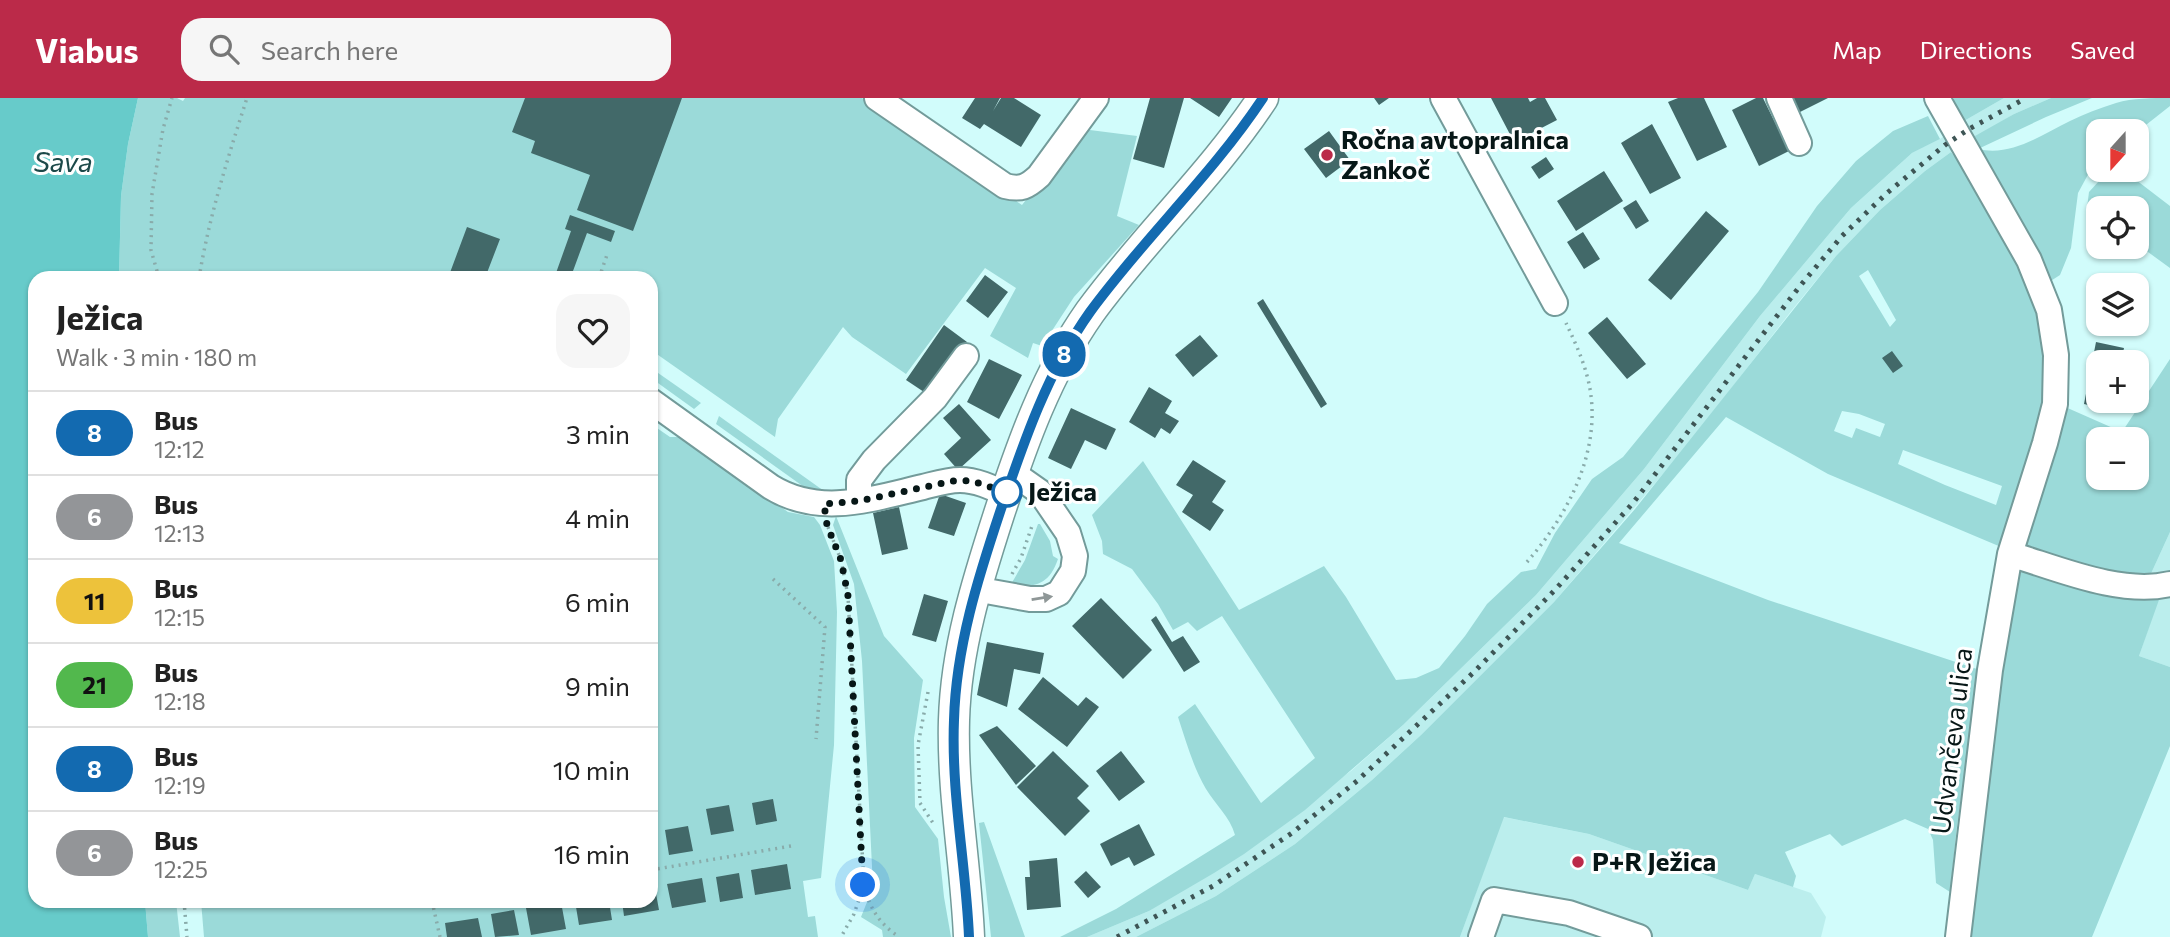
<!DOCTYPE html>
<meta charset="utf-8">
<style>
:root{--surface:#fff;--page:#f6f6f6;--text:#222;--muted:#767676;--line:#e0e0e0;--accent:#bb2a49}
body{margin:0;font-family:Commissioner,sans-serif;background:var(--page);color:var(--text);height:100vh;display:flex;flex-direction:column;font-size:26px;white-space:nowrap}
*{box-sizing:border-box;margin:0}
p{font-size:23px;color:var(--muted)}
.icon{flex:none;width:38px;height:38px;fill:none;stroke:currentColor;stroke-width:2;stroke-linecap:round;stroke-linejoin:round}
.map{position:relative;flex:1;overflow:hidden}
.side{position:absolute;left:28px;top:173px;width:630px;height:637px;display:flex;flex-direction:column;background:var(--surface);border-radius:21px;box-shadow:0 2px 5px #0004}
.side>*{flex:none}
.badge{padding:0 14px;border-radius:23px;font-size:24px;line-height:46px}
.needle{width:46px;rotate:201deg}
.buttons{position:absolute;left:2086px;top:21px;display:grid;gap:14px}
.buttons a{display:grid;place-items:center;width:63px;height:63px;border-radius:14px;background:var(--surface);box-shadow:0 2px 5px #0004;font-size:35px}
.you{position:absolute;width:35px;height:35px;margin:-18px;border:5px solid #fff;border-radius:50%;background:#1a73e8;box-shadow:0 0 0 10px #1a73e833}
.map>.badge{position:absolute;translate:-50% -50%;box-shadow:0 0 0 4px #fff}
.round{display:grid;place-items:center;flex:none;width:74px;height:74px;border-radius:21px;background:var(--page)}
.headline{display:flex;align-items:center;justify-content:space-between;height:119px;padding:0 28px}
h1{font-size:33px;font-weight:700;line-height:52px}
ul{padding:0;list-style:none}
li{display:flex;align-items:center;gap:21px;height:84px;padding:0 28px;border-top:2px solid var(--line)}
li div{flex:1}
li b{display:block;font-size:26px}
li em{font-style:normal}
li .badge{min-width:77px;font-weight:700;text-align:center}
header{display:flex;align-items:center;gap:42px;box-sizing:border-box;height:98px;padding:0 35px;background:var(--accent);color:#fff}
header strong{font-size:33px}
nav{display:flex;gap:38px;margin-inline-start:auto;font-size:24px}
.search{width:490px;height:63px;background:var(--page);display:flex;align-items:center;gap:18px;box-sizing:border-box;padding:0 24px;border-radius:21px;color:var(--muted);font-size:26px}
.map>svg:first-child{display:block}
.built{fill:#bbeeed}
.green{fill:#9bdad9;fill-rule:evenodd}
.water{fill:#67cbca}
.building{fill:#426969}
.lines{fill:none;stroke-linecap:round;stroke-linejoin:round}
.minor-casing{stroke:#739b9a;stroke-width:28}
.major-casing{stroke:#739b9a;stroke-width:33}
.path{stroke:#89abaa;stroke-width:3.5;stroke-dasharray:2 5;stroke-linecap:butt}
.minor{stroke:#fff;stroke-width:24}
.major{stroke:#fff;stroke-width:30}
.rail{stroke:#3e5555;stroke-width:5;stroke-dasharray:3.5 7;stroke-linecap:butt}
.oneway{fill:#8f9797}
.line-casing{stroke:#fff;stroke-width:16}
.line{stroke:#136ab0;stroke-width:10}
.walk{stroke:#071717;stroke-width:7;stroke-dasharray:0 12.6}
.poi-dot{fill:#bb2a49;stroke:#fff;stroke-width:2.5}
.stop-dot{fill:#fff;stroke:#136ab0;stroke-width:3.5}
.labels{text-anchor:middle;stroke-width:6;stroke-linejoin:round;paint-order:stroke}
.poi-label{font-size:26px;font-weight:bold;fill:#071717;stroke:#fff;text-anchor:start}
.stop-label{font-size:26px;font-weight:bold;fill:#071717;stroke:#fff;text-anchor:start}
.street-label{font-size:26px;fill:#071717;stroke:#fff}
.water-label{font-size:28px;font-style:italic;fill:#1c4949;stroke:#fff}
</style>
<header>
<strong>Viabus</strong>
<div class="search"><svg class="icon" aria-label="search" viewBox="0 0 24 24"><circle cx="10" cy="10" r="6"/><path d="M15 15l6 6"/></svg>Search here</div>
<nav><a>Map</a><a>Directions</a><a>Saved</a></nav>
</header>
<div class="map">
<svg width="2170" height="839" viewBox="0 0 2170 839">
<rect width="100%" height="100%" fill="#d1fcfb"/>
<path class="built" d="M2004 0H2051L2014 16 1951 54 1925 73 1880 112 1836 158 1792 212 1686 349 1554 504 1421 637 1372 682 1295 746 1216 798 1136 839H1087L1149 813 1351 673 1403 627 1536 497 1644 371 1760 218 1851 110 1912 55 1940 41 1964 23Z
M2170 434V569L2139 558 2159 499 2149 480Z
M1503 719 1589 736 1748 792 1755 776 1811 795 1826 819 1821 839H1460Z"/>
<path class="green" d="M138 0H177L183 3 185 0H862L1022 107 1082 31 1137 38 1117 118 1139 127 1074 199 1042 248 1033 245 1028 260 990 238 1016 190 985 170 906 276 852 239 843 229 778 321 775 339 651 252V180H119L121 98 128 46Z
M1954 0H2004L1964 23 1951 3Z
M2051 0H2092L2046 19 1978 51C2011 59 2041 37 2070 23 2084 16 2100 10 2116 5 2133 0 2152 0 2170 0V8L2137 34 2098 33V65L2091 71 2078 95 2071 150 2060 177 2046 186 2035 160 1976 51 1975 38 2014 16Z
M1928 18 1940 41 1912 55 1851 110 1760 218 1644 371 1536 497 1403 627 1305 712 1244 756 1214 775 1149 813 1087 839H1060L1116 811 1235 737C1230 719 1215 706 1206 691 1193 669 1186 643 1178 619L1195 606 1261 705 1315 660 1222 518 1197 533 1188 524 1173 532 1158 506 1132 471 1103 456 1102 443 1092 417 1143 363 1239 512 1324 468 1346 499 1396 582 1416 580 1439 570 1465 538 1487 506 1521 474 1536 471 1555 435 1592 381 1623 359 1758 194 1817 108 1856 63 1893 33Z
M1951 54 1979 89 2007 138 2044 232 2047 297 2030 366 2010 414 2001 449 1828 376 1726 319 1619 445 1768 502 1980 572 1957 728 1950 794 1936 785 1933 742 1928 731 1905 721 1842 748 1830 736 1785 754 1796 778 1793 789 1755 776 1748 792 1589 736 1504 719 1460 839H1136L1216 798 1295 746 1372 682 1421 637 1554 504 1635 411 1836 158 1880 112 1925 73ZM1868 172 1896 222 1890 229 1859 178ZM1842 313 1859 316 1885 326 1880 339 1856 330 1852 340 1834 333ZM1903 352 2002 388 1996 407 1945 387 1898 366Z
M2109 72H2123L2170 108V170L2137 146V110H2098V118L2087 110 2089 94Z
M2170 261V434L2149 480 2121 479 2032 452 2025 446 2063 308 2122 334ZM2098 341H2137V380H2098Z
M651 270 701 305 694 311 651 280Z
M719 318 824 393 811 394 716 326Z
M651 326 670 339H683L788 414 814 419 820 427 834 463 837 514 834 647 821 780 803 783 808 819 815 818 818 839H204L201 803H651Z
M836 418 884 538 923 582 914 640 915 709 938 741 944 799 951 839H883L882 832 861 819 873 789 862 563 854 486 833 427Z
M1038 426H1040L1050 443 1053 458 1058 461C1049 487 1036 489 1010 488L1025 462Z
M2018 470 2160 499 2139 558 2170 569V648L2092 839H1966L1980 709Z
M984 724 1025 839H991L979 725Z
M145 803H176L180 839H148Z"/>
<path class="water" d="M0 0H138L128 46 121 98 119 180H35V803H145L148 839H0Z"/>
<path class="building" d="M525 0H682L633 133 577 112 590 77 531 55 535 43 512 34Z
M975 0H1000L993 13 1001 0H1014L1041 17 1021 49 984 26 980 31 962 20Z
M1150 0H1184L1164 70 1133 61Z
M1190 0H1232L1219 19Z
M1374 0H1389L1379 7Z
M1491 0H1528L1530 4 1537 0H1545L1557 22 1514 44Z
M1678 0H1704L1727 49 1697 63 1668 4Z
M1756 0H1763L1789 53 1759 68 1732 12Z
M1791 0H1828L1798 15Z
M1652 26 1681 80 1650 96 1621 45Z
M1329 33 1350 62 1326 80 1304 51Z
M1546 59 1554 71 1539 81 1531 69Z
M1604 73 1623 103 1576 133 1557 103Z
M1636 102 1649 123 1636 131 1623 110Z
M1706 113 1729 133 1671 202 1648 182Z
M570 117 615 133 611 144 587 135 573 173 585 177 583 180H548L551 173 556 175 571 133 565 131Z
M467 129 500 141 485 180H448Z
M1583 134 1600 161 1584 171 1567 144Z
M985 177 1008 194 988 220 966 203Z
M1263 201 1327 306 1321 310 1257 205Z
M1607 219 1646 266 1627 281 1588 235Z
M944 227 967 244 930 298 906 282Z
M1200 237 1218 258 1193 279 1175 257Z
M2096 244 2124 250 2121 264H2098V303H2103L2102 310 2084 306Z
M1892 253 1903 268 1893 275 1882 260Z
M989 261 1022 277 999 321 967 304Z
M1149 289 1172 303 1165 315 1179 323 1170 336 1161 330 1155 340 1129 324Z
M959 306 991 342 958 372 944 356 961 340 943 320Z
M1071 310 1116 331 1106 352 1085 342 1071 371 1048 360Z
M1193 362 1226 383 1212 404 1224 412 1210 433 1182 414 1193 397 1176 387Z
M940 396 966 405 954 438 928 430Z
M899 409 908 451 882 457 873 415Z
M924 496 948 503 936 544 912 537Z
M1101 500 1152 552 1123 581 1072 528Z
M1156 518 1172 544 1183 538 1200 564 1184 574 1151 522Z
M987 544 1044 555 1040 576 1014 571 1007 609 977 597Z
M1043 579 1078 608 1086 599 1099 609 1067 649 1018 611Z
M997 628 1036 668 1016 687 979 637Z
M1053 653 1089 688 1077 700 1090 713 1065 738 1017 689Z
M1121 653 1145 684 1119 703 1096 673Z
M773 701 777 723 756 727 752 705Z
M729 707 734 733 711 737 706 711Z
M1139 726 1155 757 1134 768 1129 759 1111 768 1100 746Z
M688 728 693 753 669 757 665 732Z
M1057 760 1061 809 1027 812 1025 779H1030L1029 763Z
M787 766 791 791 755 797 751 772Z
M1086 773 1101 789 1088 800 1074 784Z
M739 775 743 800 720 804 716 779Z
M702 780 706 804 672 810 667 786Z
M651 790H655L659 812 624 818 622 803H651Z
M575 803H609L612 822 579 827Z
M561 804 566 831 531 837 526 810Z
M514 812 519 837 495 839 491 816Z
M478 820 482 839H447L445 825Z"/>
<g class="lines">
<defs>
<path id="minor" d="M877 0 1005 88C1021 92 1027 89 1039 78L1096 0
M1443 0 1555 205
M1779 0 1799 45
M1937 0 2029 162 2049 212 2056 257 2055 306 2045 345 2010 456 1990 572 1958 839
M651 303 771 389C820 419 871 401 923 389 935 386 947 382 960 382 976 382 991 389 1006 396
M859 403V382L874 362 935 300 966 258
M2010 456C2057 470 2121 498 2170 486
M975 491 1030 501H1046L1059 495 1073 473 1075 458 1068 435 1040 394 1013 375
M1481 839 1494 802 1569 815 1639 839"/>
<path id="major" d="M969 839C966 767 952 695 954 622 956 551 977 484 999 416 1022 346 1047 275 1090 214 1144 140 1212 77 1263 0"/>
</defs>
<use href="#minor" class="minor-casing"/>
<use href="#major" class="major-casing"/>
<path class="path" d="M159 180 151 152 152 96 163 31 172 0
M199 180C209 119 228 59 247 0
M599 180 608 154
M828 429 841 462 848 498 864 787 854 816 841 839
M1527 464C1567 418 1601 355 1590 291 1586 268 1576 246 1566 225
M1012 476 1021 460 1033 425
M773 481 825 529 816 641
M928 594 918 647 920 705 933 725
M651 772 791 748
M864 789C871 812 879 825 899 839
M184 803 187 839
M432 803 440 839
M433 808 465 803"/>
<use href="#minor" class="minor"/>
<use href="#major" class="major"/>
<path class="rail" d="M1117 839 1213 788 1292 735 1357 683 1474 574 1554 493 1633 405 1800 188 1842 138 1887 95 1945 47 1969 31 2026 0"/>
</g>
<defs><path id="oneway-solid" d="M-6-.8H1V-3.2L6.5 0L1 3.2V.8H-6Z" transform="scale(1.75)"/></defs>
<use class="oneway" href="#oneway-solid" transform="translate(1042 500) rotate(-9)"/>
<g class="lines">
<defs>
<path id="line" d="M969 839C966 767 951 695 954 622 956 549 978 480 1001 411 1024 343 1048 273 1090 214 1144 140 1212 77 1263 0"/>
</defs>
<use href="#line" class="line-casing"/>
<use href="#line" class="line"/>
<path class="walk" d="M863 787 848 498 841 462 827 427 824 406 859 403 958 382C976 383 990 388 1006 396L1007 394"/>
</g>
<g class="poi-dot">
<circle cx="1327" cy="57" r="7"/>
<circle cx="1578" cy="764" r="7"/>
</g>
<circle class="stop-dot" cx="1007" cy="394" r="14"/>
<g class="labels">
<g class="poi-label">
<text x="1341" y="51">Ročna avtopralnica<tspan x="1341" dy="30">Zankoč</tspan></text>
<text x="1592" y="773">P+R Ježica</text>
</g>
<g class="stop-label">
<text x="1028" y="403">Ježica</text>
</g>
<g class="street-label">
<text transform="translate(1952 643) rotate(-83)" y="9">Udvančeva ulica</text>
</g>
<g class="water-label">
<text x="63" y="74">Sava</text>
</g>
</g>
</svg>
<div class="buttons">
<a><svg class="needle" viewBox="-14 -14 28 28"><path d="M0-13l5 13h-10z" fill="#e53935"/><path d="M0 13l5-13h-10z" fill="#767676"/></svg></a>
<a><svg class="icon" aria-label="locate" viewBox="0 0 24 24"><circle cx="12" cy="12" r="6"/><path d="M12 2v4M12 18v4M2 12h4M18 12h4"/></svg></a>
<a><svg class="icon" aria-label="layers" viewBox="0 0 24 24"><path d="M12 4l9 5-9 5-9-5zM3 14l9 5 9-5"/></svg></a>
<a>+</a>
<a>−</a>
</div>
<div class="you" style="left:863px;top:787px"></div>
<b class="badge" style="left:1064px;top:256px;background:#136ab0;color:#fff">8</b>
<section class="side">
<div class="headline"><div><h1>Ježica</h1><p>Walk · 3 min · 180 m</p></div><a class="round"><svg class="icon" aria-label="heart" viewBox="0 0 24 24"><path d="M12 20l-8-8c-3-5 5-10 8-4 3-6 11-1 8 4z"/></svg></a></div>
<ul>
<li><span class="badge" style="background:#136ab0;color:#fff">8</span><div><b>Bus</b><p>12:12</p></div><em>3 min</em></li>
<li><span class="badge" style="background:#939598;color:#fff">6</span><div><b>Bus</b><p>12:13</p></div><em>4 min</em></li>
<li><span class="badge" style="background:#edc23b;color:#111">11</span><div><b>Bus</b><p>12:15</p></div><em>6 min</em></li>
<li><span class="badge" style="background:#52b84d;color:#111">21</span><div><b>Bus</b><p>12:18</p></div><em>9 min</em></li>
<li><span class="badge" style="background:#136ab0;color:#fff">8</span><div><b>Bus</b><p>12:19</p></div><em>10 min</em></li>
<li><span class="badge" style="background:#939598;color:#fff">6</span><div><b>Bus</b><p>12:25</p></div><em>16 min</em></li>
</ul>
</section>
</div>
